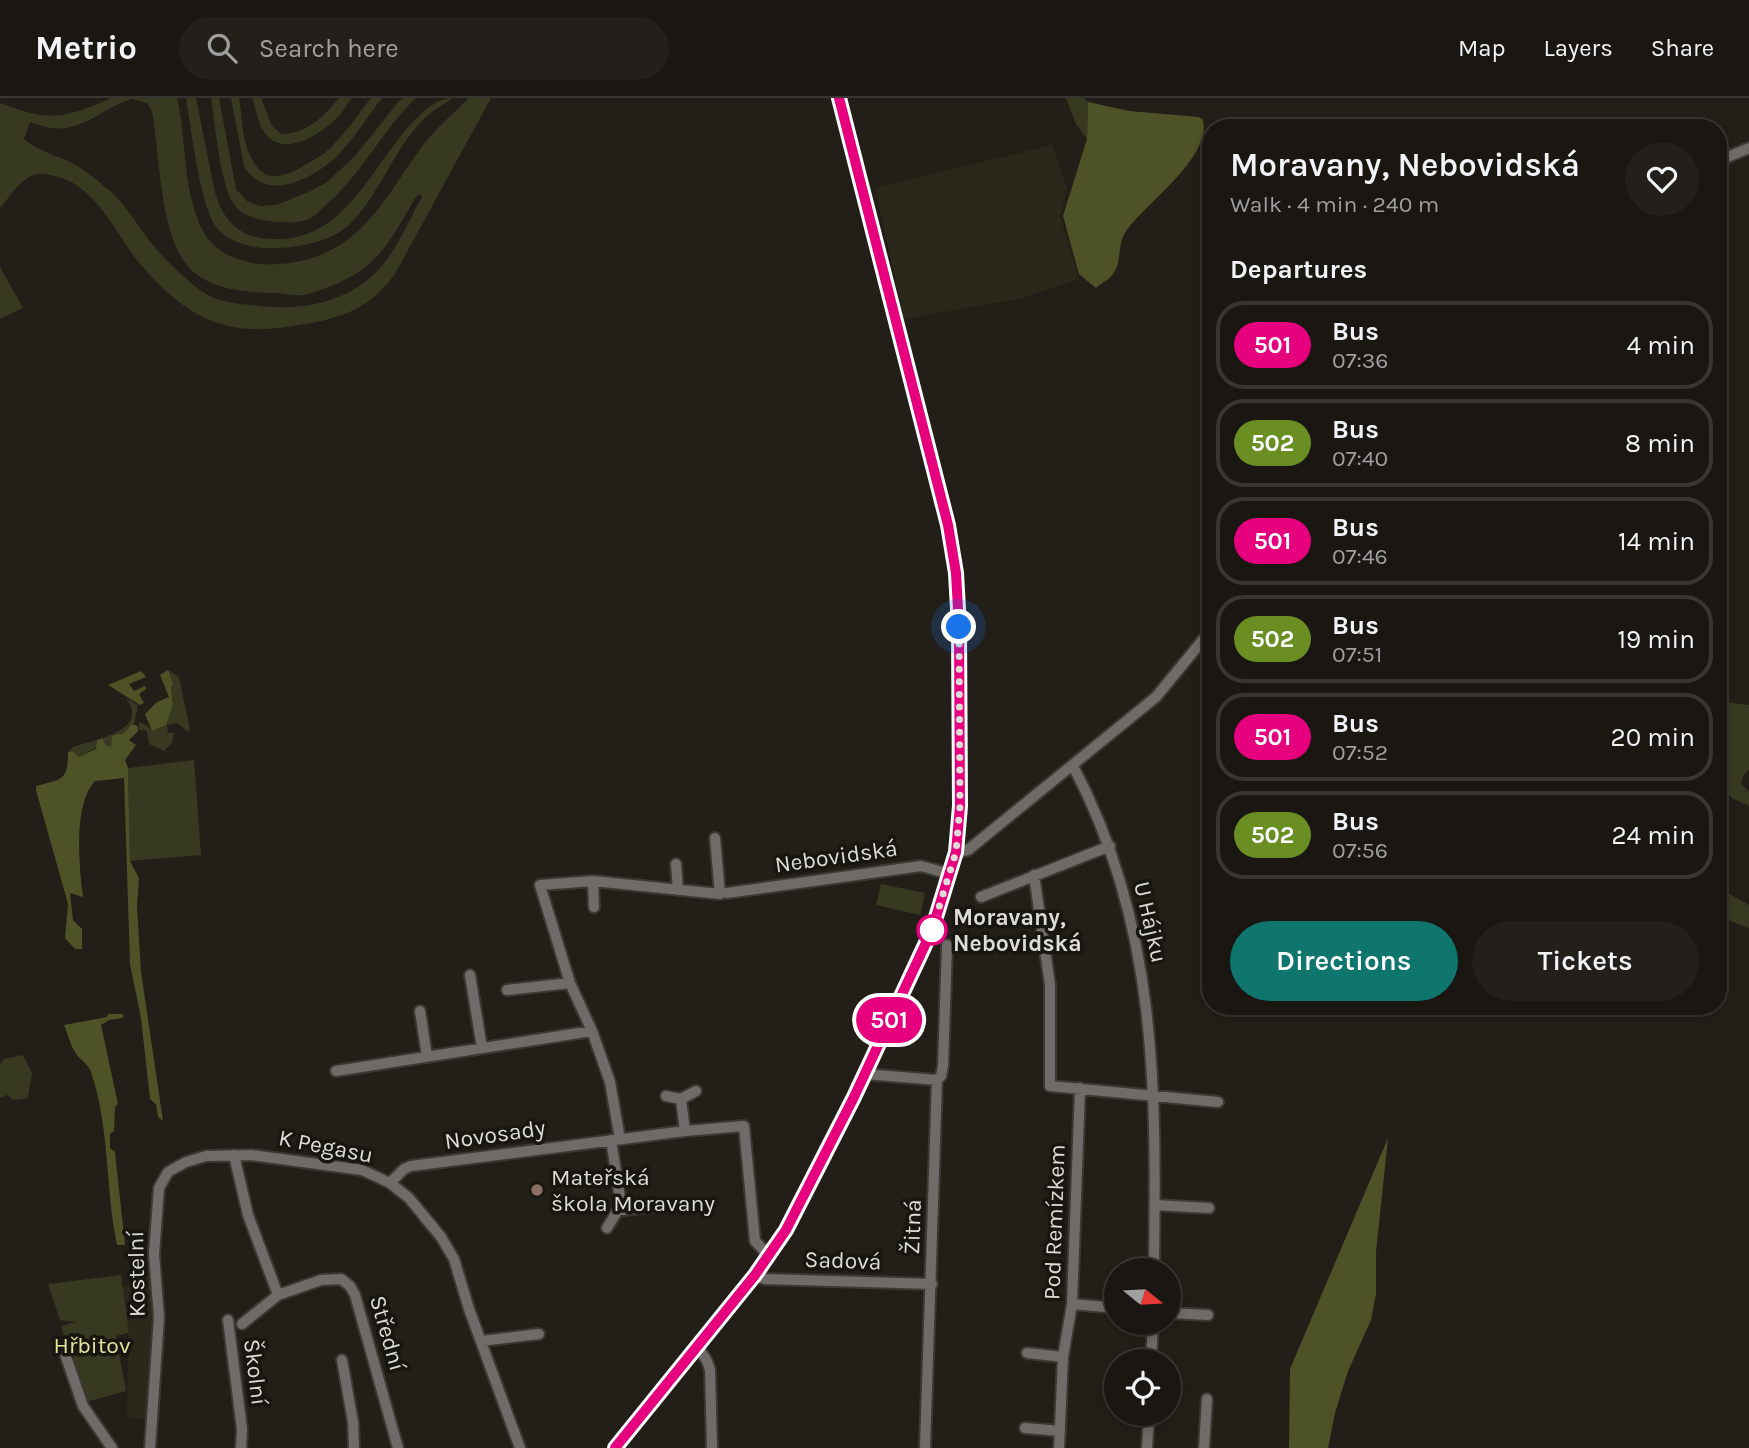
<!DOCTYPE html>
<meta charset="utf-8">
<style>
:root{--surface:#1a1713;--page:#23201c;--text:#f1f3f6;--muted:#9f9fa0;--line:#383633;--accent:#0f766e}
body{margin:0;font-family:Karla,sans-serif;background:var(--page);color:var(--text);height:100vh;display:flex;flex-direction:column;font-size:26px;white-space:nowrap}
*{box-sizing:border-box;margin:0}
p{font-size:23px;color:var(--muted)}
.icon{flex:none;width:38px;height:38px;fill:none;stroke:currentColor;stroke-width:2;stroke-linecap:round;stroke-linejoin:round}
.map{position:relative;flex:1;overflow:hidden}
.panel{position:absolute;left:1202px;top:21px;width:525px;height:896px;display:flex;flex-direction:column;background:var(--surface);border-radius:28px;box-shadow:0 4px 10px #0003,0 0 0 2px var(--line)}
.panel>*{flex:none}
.badge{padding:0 14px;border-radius:23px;font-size:24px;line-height:46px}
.needle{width:46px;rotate:108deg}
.fabs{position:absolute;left:1104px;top:1160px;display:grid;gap:14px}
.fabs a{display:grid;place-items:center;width:77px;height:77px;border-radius:50%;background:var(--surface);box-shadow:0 4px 10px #0003,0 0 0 2px var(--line);font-size:35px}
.you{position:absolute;width:35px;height:35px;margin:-18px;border:5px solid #fff;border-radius:50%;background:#1a73e8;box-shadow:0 0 0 10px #1a73e833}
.map>.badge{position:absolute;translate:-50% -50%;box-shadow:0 0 0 4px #fff}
h2{padding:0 28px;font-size:26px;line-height:63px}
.round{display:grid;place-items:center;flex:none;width:74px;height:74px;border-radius:37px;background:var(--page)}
.summary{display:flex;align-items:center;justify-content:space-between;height:119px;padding:0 28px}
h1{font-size:33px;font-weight:600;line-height:52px}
.action{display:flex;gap:14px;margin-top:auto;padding:14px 28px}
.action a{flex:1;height:80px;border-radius:42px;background:var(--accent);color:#fff;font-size:28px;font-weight:600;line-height:80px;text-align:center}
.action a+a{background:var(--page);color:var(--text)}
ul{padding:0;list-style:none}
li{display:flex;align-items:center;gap:21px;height:88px;margin:0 14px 10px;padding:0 14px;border:4px solid var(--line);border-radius:28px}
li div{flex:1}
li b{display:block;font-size:26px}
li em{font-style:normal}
li .badge{min-width:77px;font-weight:700;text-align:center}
header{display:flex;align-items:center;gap:42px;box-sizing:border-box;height:98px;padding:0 35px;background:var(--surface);border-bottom:2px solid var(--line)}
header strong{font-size:33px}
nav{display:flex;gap:38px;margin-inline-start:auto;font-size:24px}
.search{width:490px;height:63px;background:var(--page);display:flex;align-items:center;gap:18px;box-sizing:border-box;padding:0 24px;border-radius:38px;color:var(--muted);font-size:26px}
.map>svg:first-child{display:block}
.built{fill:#2b271a}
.green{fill:#373921;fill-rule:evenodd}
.forest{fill:#4e5227}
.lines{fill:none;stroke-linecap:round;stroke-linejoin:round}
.minor-casing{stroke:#3c3934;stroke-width:14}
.minor{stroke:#6e6b68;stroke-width:10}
.line-casing{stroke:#fff;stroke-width:16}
.line{stroke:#e6007e;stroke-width:10}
.walk{stroke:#dedcd7;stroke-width:7;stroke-dasharray:0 12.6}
.stop-dot{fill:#fff;stroke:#e6007e;stroke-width:3.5}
.education-dot{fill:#8d6e63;stroke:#181610;stroke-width:2.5}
.labels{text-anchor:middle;stroke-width:7;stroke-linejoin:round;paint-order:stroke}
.street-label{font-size:23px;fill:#dedcd7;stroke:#181610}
.stop-label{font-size:23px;font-weight:bold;fill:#dedcd7;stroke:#181610;text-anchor:start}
.poi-label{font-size:23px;fill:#dedcd7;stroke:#181610;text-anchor:start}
.park-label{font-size:23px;fill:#dee59d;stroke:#181610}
</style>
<header>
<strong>Metrio</strong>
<div class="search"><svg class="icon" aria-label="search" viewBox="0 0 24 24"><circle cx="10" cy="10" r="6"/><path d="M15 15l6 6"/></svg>Search here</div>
<nav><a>Map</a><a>Layers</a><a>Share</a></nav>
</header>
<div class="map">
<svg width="1749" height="1350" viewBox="0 0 1749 1350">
<rect width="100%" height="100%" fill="#221f19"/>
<path class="built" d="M1052 47 1067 90 1060 118 1079 181 1019 201 904 221 875 90Z
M159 1174 165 1246 157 1324 127 1318 129 1235 122 1189Z"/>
<path class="green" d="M111 0H177C187 43 182 90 202 131 212 151 231 161 253 165 271 168 288 166 305 162 367 146 389 92 424 46 437 29 454 15 469 0H491L395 176C369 211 343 220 300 227 263 233 232 235 197 216 176 204 157 186 141 167 114 135 96 84 50 77 43 76 35 75 29 79 18 85 9 100 0 110V5C49 24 64 21 111 0ZM132 1 147 5 152 13C159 55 160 122 181 159 201 192 242 194 276 195 285 196 294 198 303 197 317 195 345 183 357 175 385 157 399 128 415 100L420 96 422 99C408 123 398 151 378 172 349 204 301 213 261 208 240 206 217 205 200 192 184 180 166 163 153 147 139 130 128 109 110 93 98 83 86 72 72 65 56 57 37 53 24 41L30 24C37 26 45 29 52 30 83 34 104 9 132 1Z
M186 0H196L214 90C220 114 231 133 256 139 343 156 368 69 417 20 427 10 438 0 453 0 443 7 431 13 423 22 394 51 381 93 353 123 338 140 313 146 291 149 267 152 232 150 216 129 200 107 191 30 186 0Z
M211 0H219L236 91 247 103 260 108 276 107 311 93 327 84 355 58 399 3 403 0H416C382 32 363 75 327 106 321 111 314 120 306 122 296 126 279 124 269 123 256 121 245 119 236 109 220 91 215 25 211 0Z
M231 0H239C242 17 242 38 248 53 261 84 277 83 303 68 314 62 326 56 334 46 348 32 359 15 371 0H382C367 19 352 44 334 61 310 82 265 105 244 68Z
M253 0H261L272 28 282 36C308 35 323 19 339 0H352C346 7 342 16 335 22 317 39 279 61 263 32 257 23 256 11 253 0Z
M1066 0H1083L1088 4 1087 41 1076 26Z
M0 169 23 210 0 221Z
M168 572 179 579 190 632 187 633 177 625 167 627 168 635H174L172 645 164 653 149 646 147 632H139V624L146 627 152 633 173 606 171 591 173 585Z
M126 600 138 607 134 627 130 626 124 635 113 641 111 649 105 646 103 640 96 650 77 659 73 653 68 654 73 649C96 641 150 633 126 600Z
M1719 603 1749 607V671L1743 678 1741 686 1749 694V708L1732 700 1724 692 1719 697Z
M194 662 201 757 130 763 128 670Z
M881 786 925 795 920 817 876 807Z
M1719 790 1749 807V830L1719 819Z
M23 957 32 975 28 1000 13 1002 7 997 0 1000V967L4 961Z
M121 1177 129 1235 116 1238 126 1293 83 1305 61 1228 76 1224 60 1222 48 1186Z"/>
<path class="forest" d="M1088 4 1129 13 1199 19 1203 22C1212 60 1144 106 1125 135 1117 147 1122 165 1113 176 1109 182 1101 185 1096 190L1079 176 1063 118 1087 41Z
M168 572 173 585 171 591 173 606 166 627 152 633 145 616 157 604 169 599 160 577Z
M141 573 146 579 129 586 134 593 145 588 146 591 139 596 144 605 140 607 108 587Z
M131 626 138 628V633L129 642 136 647 125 662 128 670 130 763 139 780 137 808 141 874 163 1023 158 1019 156 1006 150 1001 141 920 130 866 124 680 95 683C73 707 79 768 83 799L70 795 73 822 82 831V851H75L65 840 68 806 36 692V688C62 681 68 683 68 654L73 653 78 659 96 651 97 642 103 640 105 646 111 649 112 638 124 635Z
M108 916H123V920L109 922 101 927 118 1006 115 1009 114 1033 110 1036V1050L115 1054 125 1147H117C105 1089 110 1030 91 974 88 966 82 963 77 957 71 950 68 936 64 927L107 919Z
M1388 1040 1376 1154V1196L1371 1222 1348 1273 1335 1315 1328 1350H1289L1290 1271Z"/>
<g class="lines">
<defs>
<path id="minor" d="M1718 63 1749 50
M1073 668C1159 830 1156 995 1154 1172
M956 754 968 752 1156 599 1211 532
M676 766 678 792
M1034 777 1050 887V988L1218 1004
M593 783 594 809
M727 795 921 768 950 776
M981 799 1110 748
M470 877 482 950
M507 892 570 885
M420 913 427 958
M336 973 592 933
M865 976 937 982 925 1350
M937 982 941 978 943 968 947 847
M666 998 681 1001 685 1033
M681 1001 696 993
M620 1041 610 984 592 933 570 885 540 787 593 783 720 796 715 740
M611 1042 622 1112 672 1107
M234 1057 248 1117 278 1197 321 1182 341 1181 350 1188 355 1197 398 1350
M390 1085 404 1071 411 1068 685 1033 744 1028 755 1143 769 1158
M1155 1107 1209 1110
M607 1130 618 1112H622
M755 1177 765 1181 932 1186
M1072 1206 1116 1210
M1169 1215 1208 1217
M228 1222 242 1331 241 1350
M242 1226 278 1197
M481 1243 539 1236
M698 1249 707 1263 710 1272 712 1350
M64 1253 83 1308 112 1350
M1027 1255 1063 1259
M342 1262 353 1324 354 1350
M1151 1264 1153 1225
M1025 1330 1060 1333
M150 1350 159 1219 154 1156 159 1090 168 1074 186 1064 206 1058 251 1057 362 1072 390 1085 409 1100 441 1139 454 1161 469 1211 520 1350
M615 1350 755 1177 786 1132 809 1090 865 976 932 832 956 754 960 708 959 529 956 475 948 427 839 0
M1059 1350 1063 1259 1072 1206 1080 990
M1147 1350 1149 1316
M1204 1350 1207 1301"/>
</defs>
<use href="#minor" class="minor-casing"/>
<use href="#minor" class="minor"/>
</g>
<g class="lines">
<defs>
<path id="line" d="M615 1350 755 1177 786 1132 854 999 932 832 956 754 960 708 959 529 956 475 948 427 839 0"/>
</defs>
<use href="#line" class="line-casing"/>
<use href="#line" class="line"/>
<path class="walk" d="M932 832 956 754 960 708 959 529"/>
</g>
<circle class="stop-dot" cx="932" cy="832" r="14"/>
<circle class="education-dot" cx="537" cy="1092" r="7"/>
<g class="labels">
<g class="street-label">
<text transform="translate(836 758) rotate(-8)" y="8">Nebovidská</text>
<text transform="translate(1151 824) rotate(77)" y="8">U Hájku</text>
<text transform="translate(495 1036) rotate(-8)" y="8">Novosady</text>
<text transform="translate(326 1048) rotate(11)" y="8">K Pegasu</text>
<text transform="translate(1054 1124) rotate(-88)" y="8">Pod Remízkem</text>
<text transform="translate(912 1129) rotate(-88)" y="8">Žitná</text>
<text transform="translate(843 1162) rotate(2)" y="8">Sadová</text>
<text transform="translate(136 1176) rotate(-91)" y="8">Kostelní</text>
<text transform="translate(388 1235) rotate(74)" y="8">Střední</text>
<text transform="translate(256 1274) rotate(83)" y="8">Školní</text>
</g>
<g class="stop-label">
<text x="953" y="827">Moravany,<tspan x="953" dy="26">Nebovidská</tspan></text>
</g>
<g class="poi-label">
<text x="551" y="1087">Mateřská<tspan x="551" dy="26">škola Moravany</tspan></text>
</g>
<g class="park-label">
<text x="92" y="1255">Hřbitov</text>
</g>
</g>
</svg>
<div class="fabs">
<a><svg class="needle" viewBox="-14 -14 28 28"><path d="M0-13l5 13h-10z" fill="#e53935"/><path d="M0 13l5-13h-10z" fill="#9f9fa0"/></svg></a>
<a><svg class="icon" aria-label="locate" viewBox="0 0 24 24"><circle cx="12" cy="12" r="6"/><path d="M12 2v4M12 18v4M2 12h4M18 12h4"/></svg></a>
</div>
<div class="you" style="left:959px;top:529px"></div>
<b class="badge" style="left:889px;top:922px;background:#e6007e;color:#fff">501</b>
<section class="panel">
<div class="summary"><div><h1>Moravany, Nebovidská</h1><p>Walk · 4 min · 240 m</p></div><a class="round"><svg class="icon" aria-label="heart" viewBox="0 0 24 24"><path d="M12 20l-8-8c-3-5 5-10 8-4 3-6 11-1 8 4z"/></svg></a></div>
<h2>Departures</h2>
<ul>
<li><span class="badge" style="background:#e6007e;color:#fff">501</span><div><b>Bus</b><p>07:36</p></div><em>4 min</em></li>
<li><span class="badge" style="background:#6b8e23;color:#fff">502</span><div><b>Bus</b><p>07:40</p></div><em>8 min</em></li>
<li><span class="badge" style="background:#e6007e;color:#fff">501</span><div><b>Bus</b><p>07:46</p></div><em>14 min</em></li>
<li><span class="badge" style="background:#6b8e23;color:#fff">502</span><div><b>Bus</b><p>07:51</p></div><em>19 min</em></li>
<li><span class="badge" style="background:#e6007e;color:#fff">501</span><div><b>Bus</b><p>07:52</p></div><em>20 min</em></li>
<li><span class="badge" style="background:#6b8e23;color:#fff">502</span><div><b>Bus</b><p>07:56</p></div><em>24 min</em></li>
</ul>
<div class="action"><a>Directions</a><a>Tickets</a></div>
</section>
</div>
